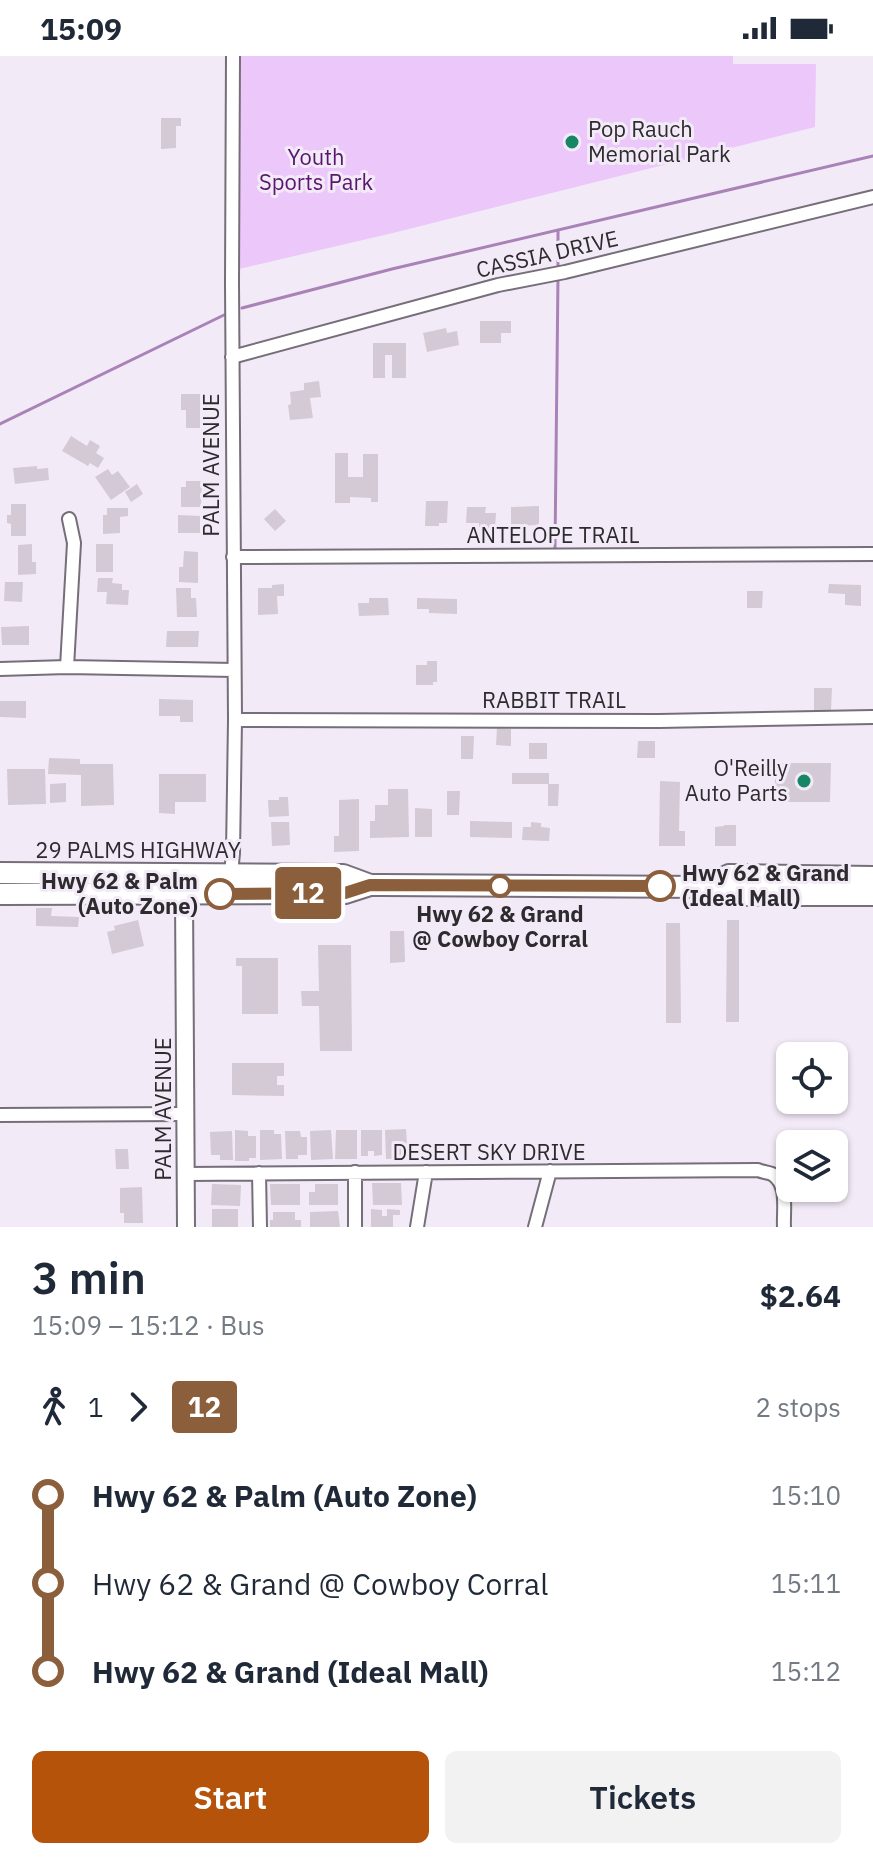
<!DOCTYPE html>
<meta charset="utf-8">
<style>
:root{--surface:#fff;--page:#f2f2f3;--text:#1f2937;--muted:#747a83;--accent:#b45309}
body{margin:0;font-family:"IBM Plex Sans",sans-serif;background:var(--page);color:var(--text);height:100vh;display:flex;flex-direction:column;font-size:30px;white-space:nowrap}
*{box-sizing:border-box;margin:0}
p{font-size:26px;color:var(--muted)}
.icon{flex:none;width:44px;height:44px;fill:none;stroke:currentColor;stroke-width:2;stroke-linecap:round;stroke-linejoin:round}
.map{position:relative;height:1171px;overflow:hidden}
.sheet{display:flex;flex-direction:column;background:var(--surface);flex:1}
.sheet>*{flex:none}
.badge{padding:0 16px;border-radius:6px;font-size:28px;line-height:52px}
.fabs{position:absolute;left:776px;top:986px;display:grid;gap:16px}
.fabs a{display:grid;place-items:center;width:72px;height:72px;border-radius:12px;background:var(--surface);box-shadow:0 2px 6px #0004;font-size:40px}
.map>.badge{position:absolute;translate:-50% -50%;box-shadow:0 0 0 4px #fff}
.legs{display:flex;align-items:center;gap:12px;height:88px;padding:0 32px;font-size:26px}
.legs p{margin-inline-start:auto}
.head{display:flex;align-items:center;justify-content:space-between;height:136px;padding:0 32px}
h1{font-size:44px;font-weight:600;line-height:60px}
.primary-button{display:flex;gap:16px;margin-top:auto;padding:16px 32px}
.primary-button a{flex:1;height:92px;border-radius:12px;background:var(--accent);color:#fff;font-size:32px;font-weight:600;line-height:92px;text-align:center}
.primary-button a+a{background:var(--page);color:var(--text)}
ul{padding:0 32px;list-style:none}
li{display:flex;align-items:center;gap:28px;height:88px;font-size:30px}
li i{display:grid;place-items:center;width:12px;height:100%;margin:0 10px;background:currentColor}
li i::after{content:'';width:20px;height:20px;margin:-10px;border:6px solid;border-radius:50%;background:var(--surface)}
li p{margin-inline-start:auto}
li:first-child i{background:linear-gradient(#0000 50%,currentColor 0)}
li:last-child i{background:linear-gradient(currentColor 50%,#0000 0)}
.status{display:flex;justify-content:space-between;align-items:center;height:56px;padding:0 40px;background:var(--surface);direction:ltr}
.status svg{height:22px;fill:currentColor}
.map>svg:first-child{display:block}
.green{fill:#ecc8fa}
.lines{fill:none;stroke-linecap:round;stroke-linejoin:round}
.stream{stroke:#a982b8;stroke-width:3}
.building{fill:#d3cad6}
.minor-casing{stroke:#766e79;stroke-width:16}
.tertiary-casing{stroke:#766e79;stroke-width:20}
.primary-casing{stroke:#766e79;stroke-width:24}
.minor{stroke:#fff;stroke-width:12}
.tertiary{stroke:#fff;stroke-width:16}
.primary{stroke:#fff;stroke-width:20}
.line-1-casing{stroke:#fff;stroke-width:18}
.line-1{stroke:#8b5e3c;stroke-width:12}
.poi-dot{fill:#178664;stroke:#f3eaf7;stroke-width:3}
.stop-1-dot{fill:#fff;stroke:#8b5e3c;stroke-width:4}
.labels{text-anchor:middle;stroke-width:6;stroke-linejoin:round;paint-order:stroke}
.poi-label{font-size:22px;fill:#2e2b2f;stroke:#f3eaf7;text-anchor:start}
.park-label{font-size:22px;fill:#59166f;stroke:#f3eaf7}
.street-label{font-size:22px;fill:#2e2b2f;stroke:#f3eaf7}
.stop-label{font-size:22px;font-weight:bold;fill:#2e2b2f;stroke:#f3eaf7;text-anchor:start}
</style>
<div class="status"><b>15:09</b><svg viewBox="0 0 49 12"><path d="M0 12V9h3v3zM5 12V6h3v6zM10 12V3h3v9zM15 12V0h3v12zM26 1h20v11H26zM47 4h2v5h-2z"/></svg></div>
<div class="map">
<svg width="873" height="1171" viewBox="0 0 873 1171">
<rect width="100%" height="100%" fill="#f3eaf7"/>
<path class="green" d="M237 0H733V8H816L815 71 397 176 239 213Z"/>
<g class="lines">
<path class="stream" d="M558 212V174
M242 252 392 213 873 100
M0 368 224 259
M555 492 558 220"/>
</g>
<path class="building" d="M161 62H181V70H176V92L161 93Z
M480 265H511V277H501V287H480Z
M446 272 447 277 457 275 459 289 427 296 423 277Z
M373 287H406V322H392V299H385V322H373Z
M319 325 321 341 310 342 313 362 290 364 288 349 291 348 290 336 304 334V327Z
M181 338H203L202 349H200V372H186V354H181Z
M71 380 87 390 90 384 100 390 96 397 104 402 98 412 90 407 88 410 62 395Z
M335 397H348V421H363V398H378V446H371V442L350 441V447H335Z
M37 410V413L48 412 49 424 15 428 13 412Z
M108 413 112 419 118 415 130 431 111 444 95 421Z
M186 425H202L201 451H181V431H186Z
M137 428 143 438 131 446 125 436Z
M426 445H448L447 467H439V470H425Z
M11 448H26V480H11V468L7 467V459H11Z
M539 450V469L511 470V451Z
M467 451H486L485 457H496L495 472 479 471V467H466Z
M107 452H128V460L120 461V477L103 478V459H107Z
M275 453 286 465 275 475 264 463Z
M178 459 200 460V477H178Z
M32 488V506H36V518L18 519V489Z
M96 488H113V516H96Z
M184 495 198 496V527L179 526V511H183Z
M98 522H113L112 527 122 528V534H129L128 549 106 548 107 536H97Z
M5 526H23L22 546 4 545Z
M284 528V540H277L278 558 258 559V532H272V529Z
M829 528 861 529V550L845 549V538L828 537Z
M176 532H191V542H196L197 561H177Z
M747 535H763L762 552H747Z
M369 542H388L389 559 359 560 358 547H369Z
M417 542 457 543V558L429 557V553H417Z
M29 570V589H2L1 571Z
M167 575H199L198 591H166Z
M427 605H437V626H433V629H416V609H427Z
M814 632H832L831 654H814Z
M159 643 193 644V666H180V660H159Z
M0 645H26V662L0 661Z
M497 672 511 673V690L496 689Z
M461 680H474L473 703H461Z
M638 685H655V702H637Z
M529 687H547V703H529Z
M49 702 80 703V708H113L114 749 81 750V719L48 718Z
M775 707H831L830 746H775Z
M7 713H45L46 748 8 749Z
M512 717H549V728H512Z
M159 718H206V746H175V758L159 757Z
M660 725 680 726 679 775H685V790H659Z
M66 727V746L50 747V728Z
M548 728H559L558 750H548Z
M388 733H408L409 781 370 782V765H375V749H388Z
M447 735H460L459 759H447Z
M279 741H288L289 760 269 761 268 744H279Z
M359 743V795L334 796V780H339V744Z
M415 752 432 753V781H415Z
M470 765 512 766V782L470 781Z
M271 766H289L290 789 272 790Z
M531 766 541 767V771L550 772 549 785 522 784 523 771H531Z
M724 769H736V790H715V771L724 770Z
M36 852H52L51 860 79 861 78 871 36 870Z
M138 864 144 890 112 898 107 876 115 874 114 870Z
M727 864H739V966H726Z
M666 867H680L681 967H666Z
M390 875H404L405 906 390 907Z
M318 889H351L352 995H320L319 950H302L301 935H319Z
M236 902H278V958H242V910H236Z
M232 1007H284V1020H277V1029H284V1040L232 1039Z
M406 1073 408 1102 386 1103 385 1074Z
M235 1074 248 1075V1080H256V1102H249V1105H235Z
M260 1074H274V1078H281L282 1103 260 1104Z
M331 1074 333 1103 311 1104 310 1075Z
M336 1074H357V1103H335Z
M361 1074H382V1099L374 1100V1095H368V1100H361Z
M232 1075 233 1104H220V1099H211L210 1076Z
M285 1075H300L301 1081H307V1099H298V1103H286Z
M115 1093H128L129 1113H116Z
M372 1127H401L402 1149H373Z
M212 1128 241 1129 240 1150 211 1149Z
M270 1128H300V1149H271Z
M315 1128H338V1149H309V1136H315Z
M142 1131 143 1167H124V1157H120V1132Z
M212 1153H238V1171H212Z
M371 1153 382 1154V1160H387V1153L400 1154V1159H393V1171H371Z
M338 1155 340 1171H310V1156Z
M273 1156H295V1164H301V1171H270V1164H273Z"/>
<g class="lines">
<defs>
<path id="minor" d="M232 301 498 229 565 216 873 141
M233 501 873 498
M67 611 74 487 69 463
M0 613 67 611 234 614
M235 664 659 665 873 661
M231 818 233 797 235 664 232 227 233 0
M0 1059 186 1058
M355 1116V1171
M259 1117 260 1171
M186 1118 758 1114C762 1116 767 1116 772 1118 789 1128 783 1155 784 1171
M417 1171 426 1116
M535 1171 550 1115"/>
<path id="tertiary" d="M184 839 186 1171"/>
<path id="primary" d="M0 817 343 819 370 829
M704 831 729 819 873 821
M0 838 345 837 370 829H381L704 831 727 839H873"/>
</defs>
<use href="#minor" class="minor-casing"/>
<use href="#tertiary" class="tertiary-casing"/>
<use href="#primary" class="primary-casing"/>
<use href="#minor" class="minor"/>
<use href="#tertiary" class="tertiary"/>
<use href="#primary" class="primary"/>
</g>
<g class="lines">
<defs>
<path id="line-1" d="M220 838 345 837 370 829 660 830"/>
</defs>
<use href="#line-1" class="line-1-casing"/>
<use href="#line-1" class="line-1"/>
</g>
<g class="poi-dot">
<circle cx="572" cy="86" r="8"/>
<circle cx="804" cy="725" r="8"/>
</g>
<g class="stop-1-dot">
<circle cx="500" cy="830" r="10"/>
<circle cx="660" cy="830" r="14"/>
<circle cx="220" cy="838" r="14"/>
</g>
<g class="labels">
<g class="poi-label">
<text x="588" y="81">Pop Rauch<tspan x="588" dy="25">Memorial Park</tspan></text>
<text x="788" y="720" text-anchor="end">O'Reilly<tspan x="788" dy="25">Auto Parts</tspan></text>
</g>
<g class="park-label">
<text x="316" y="109">Youth<tspan x="316" dy="25">Sports Park</tspan></text>
</g>
<g class="street-label">
<text transform="translate(547 198) rotate(-13)" y="8">CASSIA DRIVE</text>
<text transform="translate(211 409) rotate(-90)" y="8">PALM AVENUE</text>
<text x="553" y="487">ANTELOPE TRAIL</text>
<text x="554" y="652">RABBIT TRAIL</text>
<text x="138" y="802">29 PALMS HIGHWAY</text>
<text transform="translate(163 1053) rotate(-90)" y="8">PALM AVENUE</text>
<text x="489" y="1104">DESERT SKY DRIVE</text>
</g>
<g class="stop-label">
<text x="682" y="825">Hwy 62 &amp; Grand<tspan x="682" dy="25">(Ideal Mall)</tspan></text>
<text x="198" y="833" text-anchor="end">Hwy 62 &amp; Palm<tspan x="198" dy="25">(Auto Zone)</tspan></text>
<text x="500" y="866" text-anchor="middle">Hwy 62 &amp; Grand<tspan x="500" dy="25">@ Cowboy Corral</tspan></text>
</g>
</g>
</svg>
<div class="fabs">
<a><svg class="icon" aria-label="locate" viewBox="0 0 24 24"><circle cx="12" cy="12" r="6"/><path d="M12 2v4M12 18v4M2 12h4M18 12h4"/></svg></a>
<a><svg class="icon" aria-label="layers" viewBox="0 0 24 24"><path d="M12 4l9 5-9 5-9-5zM3 14l9 5 9-5"/></svg></a>
</div>
<b class="badge" style="left:308px;top:837px;background:#8b5e3c;color:#fff">12</b>
</div>
<section class="sheet">
<div class="head"><div><h1>3 min</h1><p>15:09 – 15:12 · Bus</p></div><b>$2.64</b></div>
<div class="legs"><svg class="icon" aria-label="walk" viewBox="0 0 24 24"><circle cx="13" cy="4" r="2"/><path d="M13 8l-2 6 4 7M11 14l-3 7M7 12l3-4h3l4 4"/></svg>1<svg class="icon" aria-label="forward" viewBox="0 0 24 24"><path d="M9 5l7 7-7 7"/></svg><b class="badge" style="background:#8b5e3c;color:#fff">12</b><p>2 stops</p></div>
<ul>
<li><i style="color:#8b5e3c"></i><b>Hwy 62 &amp; Palm (Auto Zone)</b><p>15:10</p></li>
<li><i style="color:#8b5e3c"></i><span>Hwy 62 &amp; Grand @ Cowboy Corral</span><p>15:11</p></li>
<li><i style="color:#8b5e3c"></i><b>Hwy 62 &amp; Grand (Ideal Mall)</b><p>15:12</p></li>
</ul>
<div class="primary-button"><a>Start</a><a>Tickets</a></div>
</section>
